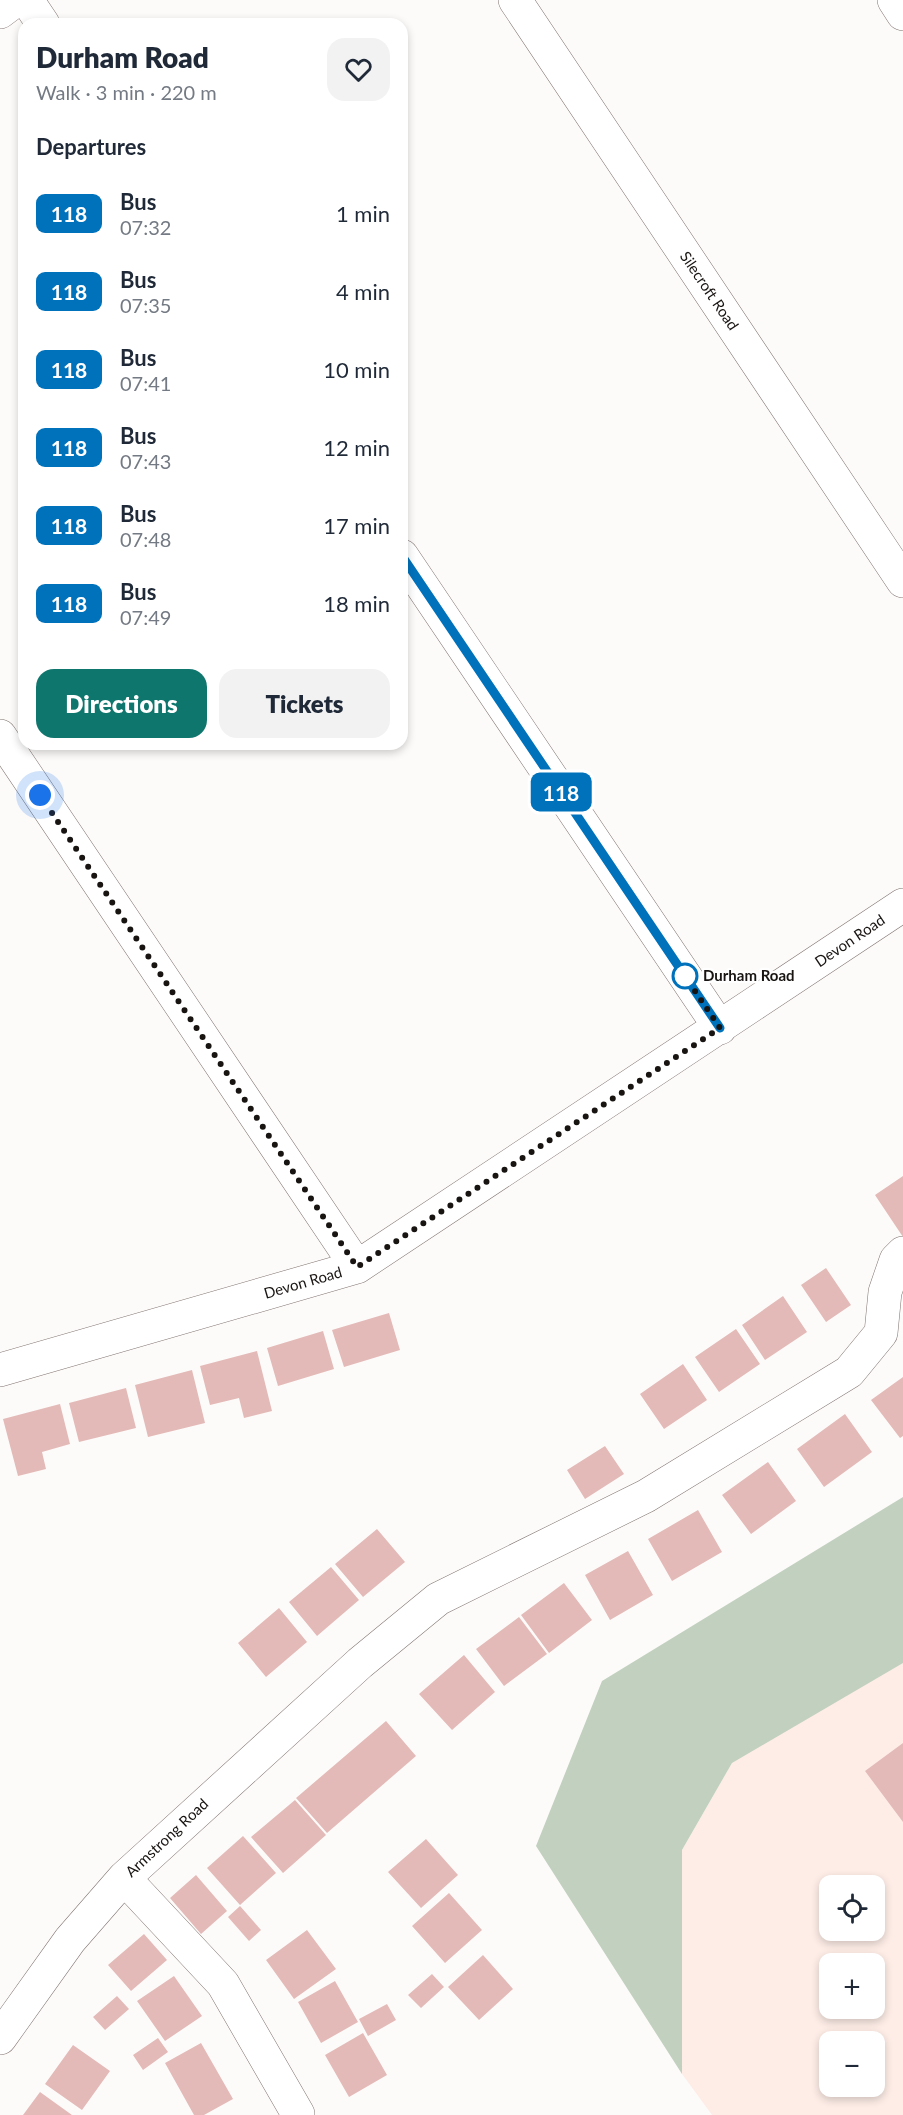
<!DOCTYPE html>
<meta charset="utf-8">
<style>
:root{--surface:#fff;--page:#f2f2f3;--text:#1f2937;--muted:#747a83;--accent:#0f766e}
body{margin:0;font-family:Lato,sans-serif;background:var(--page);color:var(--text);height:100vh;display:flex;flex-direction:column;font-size:22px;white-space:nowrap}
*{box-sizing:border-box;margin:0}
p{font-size:20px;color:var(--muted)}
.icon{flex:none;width:33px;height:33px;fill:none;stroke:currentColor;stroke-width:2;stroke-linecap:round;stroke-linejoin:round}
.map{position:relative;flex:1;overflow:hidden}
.side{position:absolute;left:18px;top:18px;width:390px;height:732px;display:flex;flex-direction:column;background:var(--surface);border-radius:18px;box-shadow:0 3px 9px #0003}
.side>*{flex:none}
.badge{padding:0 12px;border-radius:9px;font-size:21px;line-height:39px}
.fabs{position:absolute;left:819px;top:1875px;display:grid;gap:12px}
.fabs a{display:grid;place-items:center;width:66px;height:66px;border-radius:12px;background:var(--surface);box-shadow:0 3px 9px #0003;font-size:30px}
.you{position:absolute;width:30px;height:30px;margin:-15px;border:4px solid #fff;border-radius:50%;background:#1a73e8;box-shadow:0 0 0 9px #1a73e833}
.map>.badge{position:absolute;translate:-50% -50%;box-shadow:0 0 0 3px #fff}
h2{padding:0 18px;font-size:22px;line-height:54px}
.round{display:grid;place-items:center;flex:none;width:63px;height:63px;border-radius:18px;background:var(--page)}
.headline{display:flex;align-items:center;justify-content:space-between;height:102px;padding:0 18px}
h1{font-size:28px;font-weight:800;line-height:45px}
.primary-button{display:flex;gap:12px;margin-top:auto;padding:12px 18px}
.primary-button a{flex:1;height:69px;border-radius:18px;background:var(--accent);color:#fff;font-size:24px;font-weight:800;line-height:69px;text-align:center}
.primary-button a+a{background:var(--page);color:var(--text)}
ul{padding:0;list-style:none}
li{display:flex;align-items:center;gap:18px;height:78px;padding:0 18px}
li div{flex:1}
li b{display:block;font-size:22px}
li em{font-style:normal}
li .badge{min-width:66px;font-weight:700;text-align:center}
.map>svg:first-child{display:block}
.built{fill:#feede7;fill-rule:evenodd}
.green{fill:#c2d1bf}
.building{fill:#e3bab7}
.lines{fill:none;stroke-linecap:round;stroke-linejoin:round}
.minor-casing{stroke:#807571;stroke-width:34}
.minor{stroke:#fff;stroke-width:33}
.line-casing{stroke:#fff;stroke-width:14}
.line{stroke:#0072bc;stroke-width:9}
.walk{stroke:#181412;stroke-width:6;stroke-dasharray:0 10.8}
.stop-dot{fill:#fff;stroke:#0072bc;stroke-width:3}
.labels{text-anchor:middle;stroke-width:4.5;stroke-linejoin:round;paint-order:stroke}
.street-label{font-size:15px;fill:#181412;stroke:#fff}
.stop-label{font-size:15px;font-weight:bold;fill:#181412;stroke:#fff;text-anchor:start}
</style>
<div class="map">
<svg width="903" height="2115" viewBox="0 0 903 2115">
<rect width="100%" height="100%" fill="#fdfbfa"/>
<path class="built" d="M903 1648V2115H712L682 2074V1850L732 1763ZM830 1886H874V1930H830ZM830 1964H874V2008H830ZM830 2042H874V2086H830Z"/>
<path class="green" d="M903 1497V1663L732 1763 682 1850V2074L536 1846 602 1681Z"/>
<path class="building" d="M903 1176V1237L875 1195Z
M826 1268 851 1305 826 1322 801 1285Z
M783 1296 807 1332 765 1360 742 1325Z
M389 1313 400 1350 344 1367 332 1330Z
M736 1329 760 1364 719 1392 695 1357Z
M323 1331 334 1369 278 1386 267 1348Z
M257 1351 272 1411 244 1418 239 1398 210 1405 200 1366Z
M683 1364 707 1400 664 1429 640 1394Z
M192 1370 205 1423 148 1437 135 1385Z
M903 1377V1436L900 1438 871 1400Z
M126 1388 136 1428 79 1442 69 1403Z
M60 1404 70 1444 42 1452 46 1469 18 1476 3 1419Z
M845 1414 872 1452 824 1487 797 1449Z
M605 1446 624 1474 585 1499 567 1470Z
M768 1462 796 1501 751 1534 722 1495Z
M698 1510 722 1552 672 1581 648 1539Z
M377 1529 405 1562 363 1597 335 1564Z
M628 1551 653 1595 610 1620 585 1575Z
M331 1567 359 1600 317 1636 289 1602Z
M564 1583 592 1620 549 1653 521 1615Z
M279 1608 307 1642 266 1677 238 1643Z
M519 1617 547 1654 504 1686 476 1649Z
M464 1655 495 1692 452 1730 419 1694Z
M386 1721 416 1756 327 1833 296 1798Z
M903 1743V1822L865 1771Z
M295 1800 326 1835 283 1873 251 1837Z
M243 1836 276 1873 240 1905 207 1868Z
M426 1839 458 1875 421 1908 388 1872Z
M196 1875 227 1911 201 1934 170 1898Z
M449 1893 482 1930 445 1963 412 1926Z
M240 1906 261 1930 249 1941 228 1917Z
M307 1930 336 1969 294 1999 266 1960Z
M144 1934 167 1960 131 1991 108 1965Z
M483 1955 513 1989 479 2020 448 1987Z
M432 1974 444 1987 421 2008 408 1995Z
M174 1976 202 2016 165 2041 137 2001Z
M335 1981 358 2022 321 2043 298 2002Z
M117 1996 129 2009 105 2030 93 2017Z
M387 2004 396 2020 368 2036 359 2019Z
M363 2033 387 2075 349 2097 325 2055Z
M158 2038 168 2052 143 2070 133 2055Z
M201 2043 233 2099 204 2115H194L165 2063Z
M73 2045 110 2071 82 2110 45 2084Z
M40 2092 72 2115H23Z"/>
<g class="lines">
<defs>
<path id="minor" d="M27 0 43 24
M515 0 903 581
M894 0 903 14
M0 12 16 0
M402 556 720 1028
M0 736 357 1267
M0 1370 357 1267 903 905
M124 1878 223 1984 298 2114
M0 2038 70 1940 124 1878 360 1663 438 1599 646 1496 849 1372 881 1333 885 1292 896 1260 903 1253"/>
</defs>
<use href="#minor" class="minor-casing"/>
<use href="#minor" class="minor"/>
</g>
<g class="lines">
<defs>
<path id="line" d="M402 556 720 1028"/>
</defs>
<use href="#line" class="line-casing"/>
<use href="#line" class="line"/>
<path class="walk" d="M40 795 357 1267 720 1028 680 969 685 976"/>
</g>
<circle class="stop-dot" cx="685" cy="976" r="12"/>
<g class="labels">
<g class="street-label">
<text transform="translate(709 291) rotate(56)" y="5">Silecroft Road</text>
<text transform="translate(850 941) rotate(-34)" y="5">Devon Road</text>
<text transform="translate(303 1283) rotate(-16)" y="5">Devon Road</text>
<text transform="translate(167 1838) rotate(-43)" y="5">Armstrong Road</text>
</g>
<g class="stop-label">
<text x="703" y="981">Durham Road</text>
</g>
</g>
</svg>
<div class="fabs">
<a><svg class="icon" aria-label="locate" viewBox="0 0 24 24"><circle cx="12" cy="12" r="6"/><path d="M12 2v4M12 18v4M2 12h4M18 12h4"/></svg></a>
<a>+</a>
<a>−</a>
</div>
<div class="you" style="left:40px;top:795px"></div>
<b class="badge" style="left:561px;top:792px;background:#0072bc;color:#fff">118</b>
<section class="side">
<div class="headline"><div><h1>Durham Road</h1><p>Walk · 3 min · 220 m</p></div><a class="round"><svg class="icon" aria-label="heart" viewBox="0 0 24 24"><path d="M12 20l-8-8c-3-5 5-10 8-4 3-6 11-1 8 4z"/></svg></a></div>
<h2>Departures</h2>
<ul>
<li><span class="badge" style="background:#0072bc;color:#fff">118</span><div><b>Bus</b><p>07:32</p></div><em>1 min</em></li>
<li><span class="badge" style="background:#0072bc;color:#fff">118</span><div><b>Bus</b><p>07:35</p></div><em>4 min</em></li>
<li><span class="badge" style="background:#0072bc;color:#fff">118</span><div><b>Bus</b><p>07:41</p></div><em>10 min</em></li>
<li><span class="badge" style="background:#0072bc;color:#fff">118</span><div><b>Bus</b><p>07:43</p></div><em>12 min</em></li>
<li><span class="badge" style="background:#0072bc;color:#fff">118</span><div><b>Bus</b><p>07:48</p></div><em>17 min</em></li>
<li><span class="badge" style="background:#0072bc;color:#fff">118</span><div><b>Bus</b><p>07:49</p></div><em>18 min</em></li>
</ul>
<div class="primary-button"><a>Directions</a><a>Tickets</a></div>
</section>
</div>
